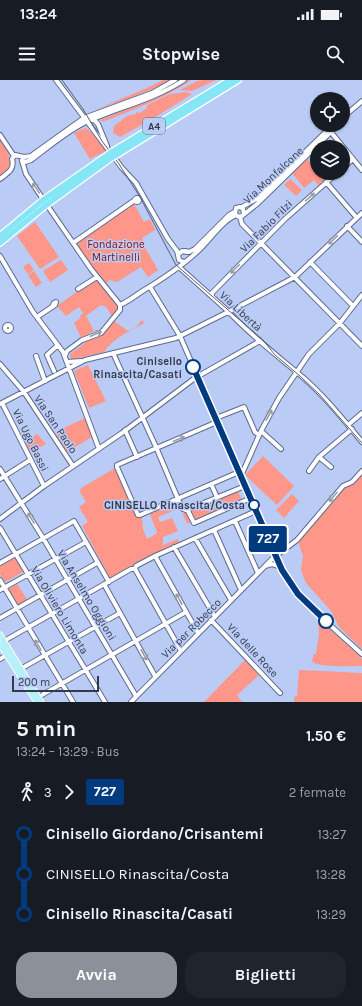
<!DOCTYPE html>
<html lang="it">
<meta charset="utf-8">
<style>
:root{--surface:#171b24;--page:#20242c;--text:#f1f3f6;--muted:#9ea1a6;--accent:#8c9099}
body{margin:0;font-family:Karla,sans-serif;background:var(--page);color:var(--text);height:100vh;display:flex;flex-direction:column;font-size:15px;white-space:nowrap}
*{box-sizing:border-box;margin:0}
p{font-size:13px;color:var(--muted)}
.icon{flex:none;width:22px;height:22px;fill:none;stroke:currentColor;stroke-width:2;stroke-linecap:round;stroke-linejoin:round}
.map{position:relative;height:622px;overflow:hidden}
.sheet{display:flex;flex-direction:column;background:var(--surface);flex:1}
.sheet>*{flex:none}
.badge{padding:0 8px;border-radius:3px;font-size:14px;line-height:26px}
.controls{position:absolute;left:310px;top:12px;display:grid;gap:8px}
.controls a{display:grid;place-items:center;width:40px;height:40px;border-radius:50%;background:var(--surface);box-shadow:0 1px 3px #0004;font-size:20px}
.scale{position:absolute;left:12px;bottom:10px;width:87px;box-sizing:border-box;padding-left:4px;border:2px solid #333a4b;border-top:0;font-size:11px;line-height:14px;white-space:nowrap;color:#333a4b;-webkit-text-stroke:3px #bacbf5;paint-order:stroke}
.map>.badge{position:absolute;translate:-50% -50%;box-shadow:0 0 0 2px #fff}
.legs{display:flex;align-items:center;gap:6px;height:44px;padding:0 16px;font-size:13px}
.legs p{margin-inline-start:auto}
.summary{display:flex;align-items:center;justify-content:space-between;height:68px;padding:0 16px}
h1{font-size:22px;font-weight:700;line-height:30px}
.action{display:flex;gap:8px;margin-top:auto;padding:8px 16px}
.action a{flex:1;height:46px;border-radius:16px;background:var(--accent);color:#fff;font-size:16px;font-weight:700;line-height:46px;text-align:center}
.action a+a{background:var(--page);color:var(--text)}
ul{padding:0 16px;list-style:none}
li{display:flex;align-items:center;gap:14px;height:40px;font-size:15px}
li i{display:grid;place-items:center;width:6px;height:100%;margin:0 5px;background:currentColor}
li i::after{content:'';width:10px;height:10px;margin:-5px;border:3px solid;border-radius:50%;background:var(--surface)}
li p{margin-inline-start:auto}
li:first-child i{background:linear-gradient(#0000 50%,currentColor 0)}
li:last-child i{background:linear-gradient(currentColor 50%,#0000 0)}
.status{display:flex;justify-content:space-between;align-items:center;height:28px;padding:0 20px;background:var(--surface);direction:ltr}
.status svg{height:11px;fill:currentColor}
header{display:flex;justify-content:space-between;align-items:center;height:52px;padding:0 16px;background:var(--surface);font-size:18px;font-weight:700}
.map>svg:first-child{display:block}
.green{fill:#fe9689}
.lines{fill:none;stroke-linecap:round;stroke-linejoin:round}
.minor-casing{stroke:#5d6b91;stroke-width:6}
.major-casing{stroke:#fff;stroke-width:7}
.highway-casing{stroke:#fff;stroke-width:8}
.minor{stroke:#fff;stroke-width:4}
.major{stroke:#b6f0f9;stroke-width:5}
.highway{stroke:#85e6f5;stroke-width:5.5}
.tram{stroke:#555f76;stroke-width:1}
.highway-bridge-casing{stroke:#fff;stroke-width:8;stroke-linecap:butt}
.highway-bridge{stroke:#85e6f5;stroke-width:5.5}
.oneway{stroke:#999ca5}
.line-1-casing{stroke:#fff;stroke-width:9}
.line-1{stroke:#003b80;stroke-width:6}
.stop-1-dot{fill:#fff;stroke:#003b80;stroke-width:2}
.labels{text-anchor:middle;stroke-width:3;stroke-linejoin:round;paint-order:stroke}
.shield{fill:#bacbf5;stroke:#5c667e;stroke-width:1}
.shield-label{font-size:10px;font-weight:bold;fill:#333a4b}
.street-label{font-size:11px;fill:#333a4b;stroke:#bacbf5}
.park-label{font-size:11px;fill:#8b0c0e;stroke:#bacbf5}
.stop-label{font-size:11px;font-weight:bold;fill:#333a4b;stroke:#bacbf5;text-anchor:end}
</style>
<div class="status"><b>13:24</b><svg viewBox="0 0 49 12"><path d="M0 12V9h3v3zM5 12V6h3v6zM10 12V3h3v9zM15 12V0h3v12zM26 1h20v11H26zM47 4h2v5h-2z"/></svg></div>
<header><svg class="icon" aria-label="menu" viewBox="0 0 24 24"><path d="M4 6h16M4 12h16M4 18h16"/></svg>Stopwise<svg class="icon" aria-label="search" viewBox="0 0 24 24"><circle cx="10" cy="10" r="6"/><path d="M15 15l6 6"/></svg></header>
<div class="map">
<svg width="362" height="622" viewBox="0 0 362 622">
<rect width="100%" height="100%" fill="#bacbf5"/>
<path class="green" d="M163 0H171C147 13 121 21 95 30L147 8Z
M186 0H191C165 18 135 29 105 41H101L100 40 158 17Z
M204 0H216L192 11 180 10 197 1Z
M186 12 192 14 157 36 120 57 113 53 114 46 127 36 136 34V32L140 33 147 28V25L170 14Z
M85 48C91 50 102 65 106 71L90 79 74 53Z
M0 59C9 73 17 85 0 96Z
M307 79 317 91V93H319L325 100 319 106 314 100 304 108 292 93Z
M290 99 302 110 296 116 284 105Z
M134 124 144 142 150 139 155 150 142 158 144 162 143 164 158 190 148 197 141 187 117 202 110 200 105 204 76 164Z
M35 142 59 177 40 189 17 156Z
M61 180 68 190 50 202 43 191Z
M29 183 34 190 28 194 23 187Z
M34 191 42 203 36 207 28 195Z
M97 197 119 229 110 239 112 236 106 227 101 225 86 236 94 251 81 258 74 243 81 237 80 236 83 233 79 227 66 236 57 226Z
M142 240 144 243C130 251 113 258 104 272L71 280 70 274 84 264 83 263 102 254 114 241 128 251 136 247Z
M88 285 106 321 89 328 74 291Z
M85 338 92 357 67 372 55 352Z
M37 354 46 364 29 373 26 362Z
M263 376 294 406 277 425 245 395Z
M117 387 138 433 142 438 143 449 147 459 156 454 157 452 150 434 170 425 175 430 158 437 160 442 172 438 178 451 163 457V465L178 459 179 462 163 469V470L110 498 82 446 88 442 79 427 86 422 80 412 81 408Z
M362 393V569L339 547 331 531 306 503 301 490 303 476 299 464V460L344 406Z
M237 410 242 420 189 443H187L183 435 184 433Z
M292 414 299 421 284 438 276 430Z
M15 477 23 492 5 502 0 494V485Z
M17 504 28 521 18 527 7 510Z
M318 539 360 576 362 580V586C352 586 317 588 312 581L314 574H316L319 554Z
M246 579 260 594 237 615 242 622H204Z
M299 590 362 593V622H294L295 616H297Z"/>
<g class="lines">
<defs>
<path id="minor" d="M56 0 122 88 137 104
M93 39 98 44 107 66
M343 40 348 33 362 21
M330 51 362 90
M0 55 14 76
M22 80 25 82 31 80C47 68 65 53 82 44 115 28 152 21 184 0
M22 81 26 94 49 128 91 189 120 225
M343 88 353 79
M0 99C8 93 15 89 12 79L15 75 24 77 31 76 84 38 152 13 175 0
M326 102 357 138
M136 103 168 159 177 171 178 175
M135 120a2 2 0 1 1 4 0a2 2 0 1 1-4 0Z
M242 127 258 118 333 45
M235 134 236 128 240 127 243 129 244 134
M240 137 242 144 362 266
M347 146 362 162
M73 163 135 120
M185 171 189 172 195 169 229 135 234 132
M0 176 33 232 63 272 99 369
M184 182 179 180 178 175 182 171 187 172
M310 182 353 226
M179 187 228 231C249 254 275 274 299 294 323 314 342 338 362 362
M150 207 180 256 277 479C295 519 331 545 362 574
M78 209 97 197
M212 216V213L285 139 337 93
M120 225C127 222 134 217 141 212 161 200 181 187 198 171 210 160 221 142 236 135L239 137 242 136 257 124 338 45
M37 237 55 225 56 222 54 223 52 227
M5 248a3 3 0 1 1 6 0a3 3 0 1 1-6 0Z
M113 273 156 367 181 426 183 429 188 431
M36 276 45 301
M65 276 67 271 82 260 101 253 120 230V225
M67 282 81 281
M0 284 24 312 73 386
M54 291 47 275 58 265
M2 323 44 406
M0 324 85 280 176 258 230 231 295 197 362 133
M216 338 244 327 255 352 259 355
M217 342 117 385V387L138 435H140L239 392
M348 345 362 333
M125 350 137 377
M261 351 281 369
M319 377 331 387
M0 389 43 458 136 616
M309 391 319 377 352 349
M241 396 261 351 279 318 309 274 340 243 362 215
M0 399 30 380
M211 404 217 417
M245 406 189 429 188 431 194 443 201 440 251 418
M0 439 44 406 122 353 195 298 260 261
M235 441 258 493
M0 448 105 622
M214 450 241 510
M195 458 231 520
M174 467 215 537
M155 476 198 553
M0 483 74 441 109 502
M265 486 272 484 280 487
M135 489 181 571
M0 500 73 622
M104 504 155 596
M0 510 86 462
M0 538 97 483
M211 540 280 613
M4 561 131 489H135L136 486 155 476 256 431
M0 579 8 574
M24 587 120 533
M42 615 186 532
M131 622 273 478 297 460 343 406 352 402 362 391"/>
<path id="major" d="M0 555 41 622
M0 564 37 622"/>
<path id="highway" d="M115 70 230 0
M118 74 238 0
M46 118 109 74
M49 123 111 78
M0 156 42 121
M0 163 45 126"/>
</defs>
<use href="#minor" class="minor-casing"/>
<use href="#major" class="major-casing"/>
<use href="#highway" class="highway-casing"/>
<use href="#minor" class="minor"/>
<use href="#major" class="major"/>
<use href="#highway" class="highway"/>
<path class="tram" d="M62 0 83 29 102 61 119 84 140 117 176 185 263 260 275 275 300 296 319 314 362 363"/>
<defs>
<path id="highway-bridge" d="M109 74 115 70
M111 78 118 74
M42 121 46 118
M45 126 49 123"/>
</defs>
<use href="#highway-bridge" class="highway-bridge-casing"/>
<use href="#highway-bridge" class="highway-bridge"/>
</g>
<defs><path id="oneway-shaft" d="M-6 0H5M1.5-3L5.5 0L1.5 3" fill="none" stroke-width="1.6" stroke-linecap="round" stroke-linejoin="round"/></defs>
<g class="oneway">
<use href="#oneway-shaft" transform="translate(36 108) rotate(-124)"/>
<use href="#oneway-shaft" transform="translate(310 117) rotate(-41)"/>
<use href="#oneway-shaft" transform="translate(333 160) rotate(136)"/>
<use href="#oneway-shaft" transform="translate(235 189) rotate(135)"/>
<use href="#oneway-shaft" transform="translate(96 254) rotate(-23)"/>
<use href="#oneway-shaft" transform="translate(269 335) rotate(-62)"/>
<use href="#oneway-shaft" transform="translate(179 359) rotate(-23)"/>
<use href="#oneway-shaft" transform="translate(333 417) rotate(131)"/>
<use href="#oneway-shaft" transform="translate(31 438) rotate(-121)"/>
<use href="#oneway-shaft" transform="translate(179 519) rotate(-119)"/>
<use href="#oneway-shaft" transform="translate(38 565) rotate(-121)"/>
<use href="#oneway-shaft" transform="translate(144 575) rotate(61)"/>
</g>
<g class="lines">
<defs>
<path id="line-1" d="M193 287 282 490 298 514 326 541"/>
</defs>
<use href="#line-1" class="line-1-casing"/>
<use href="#line-1" class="line-1"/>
</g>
<g class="stop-1-dot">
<circle cx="193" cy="287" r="7"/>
<circle cx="254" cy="425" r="5"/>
<circle cx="326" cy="541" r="7"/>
</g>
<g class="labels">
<rect class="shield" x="143" y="38" width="22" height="16" rx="3"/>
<g class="shield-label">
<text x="154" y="50">A4</text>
</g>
<g class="street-label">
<text transform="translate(273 95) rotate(-43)" y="4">Via Monfalcone</text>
<text transform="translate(266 146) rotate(-45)" y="4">Via Fabio Filzi</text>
<text transform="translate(241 231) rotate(43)" y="4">Via Libertà</text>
<text transform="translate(56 344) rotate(56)" y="4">Via San Paolo</text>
<text transform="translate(31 360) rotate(64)" y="4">Via Ugo Bassi</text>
<text transform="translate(87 515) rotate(59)" y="4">Via Anselmo Oggioni</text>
<text transform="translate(60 530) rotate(59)" y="4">Via Oliviero Limonta</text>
<text transform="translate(191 548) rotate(-45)" y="4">Via per Robecco</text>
<text transform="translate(253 570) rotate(47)" y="4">Via delle Rose</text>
</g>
<g class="park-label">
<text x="116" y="168">Fondazione<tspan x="116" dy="13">Martinelli</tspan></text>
</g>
<g class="stop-label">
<text x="182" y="285">Cinisello<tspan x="182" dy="13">Rinascita/Casati</tspan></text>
<text x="245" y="429">CINISELLO Rinascita/Costa</text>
</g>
</g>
</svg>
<div class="controls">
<a><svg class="icon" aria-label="locate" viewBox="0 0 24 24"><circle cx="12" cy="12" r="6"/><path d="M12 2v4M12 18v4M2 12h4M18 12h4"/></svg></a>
<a><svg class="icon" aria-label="layers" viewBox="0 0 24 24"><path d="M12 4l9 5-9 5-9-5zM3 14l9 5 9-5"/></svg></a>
</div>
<div class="scale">200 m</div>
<b class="badge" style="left:268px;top:459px;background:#003b80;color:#fff">727</b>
</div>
<section class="sheet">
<div class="summary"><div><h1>5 min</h1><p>13:24 – 13:29 · Bus</p></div><b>1.50 €</b></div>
<div class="legs"><svg class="icon" aria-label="walk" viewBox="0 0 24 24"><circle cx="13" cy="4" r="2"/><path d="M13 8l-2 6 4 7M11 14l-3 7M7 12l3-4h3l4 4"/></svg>3<svg class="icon" aria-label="forward" viewBox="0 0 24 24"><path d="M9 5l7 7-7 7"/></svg><b class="badge" style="background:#003b80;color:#fff">727</b><p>2 fermate</p></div>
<ul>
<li><i style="color:#003b80"></i><b>Cinisello Giordano/Crisantemi</b><p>13:27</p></li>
<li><i style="color:#003b80"></i><span>CINISELLO Rinascita/Costa</span><p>13:28</p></li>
<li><i style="color:#003b80"></i><b>Cinisello Rinascita/Casati</b><p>13:29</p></li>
</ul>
<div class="action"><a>Avvia</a><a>Biglietti</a></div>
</section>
